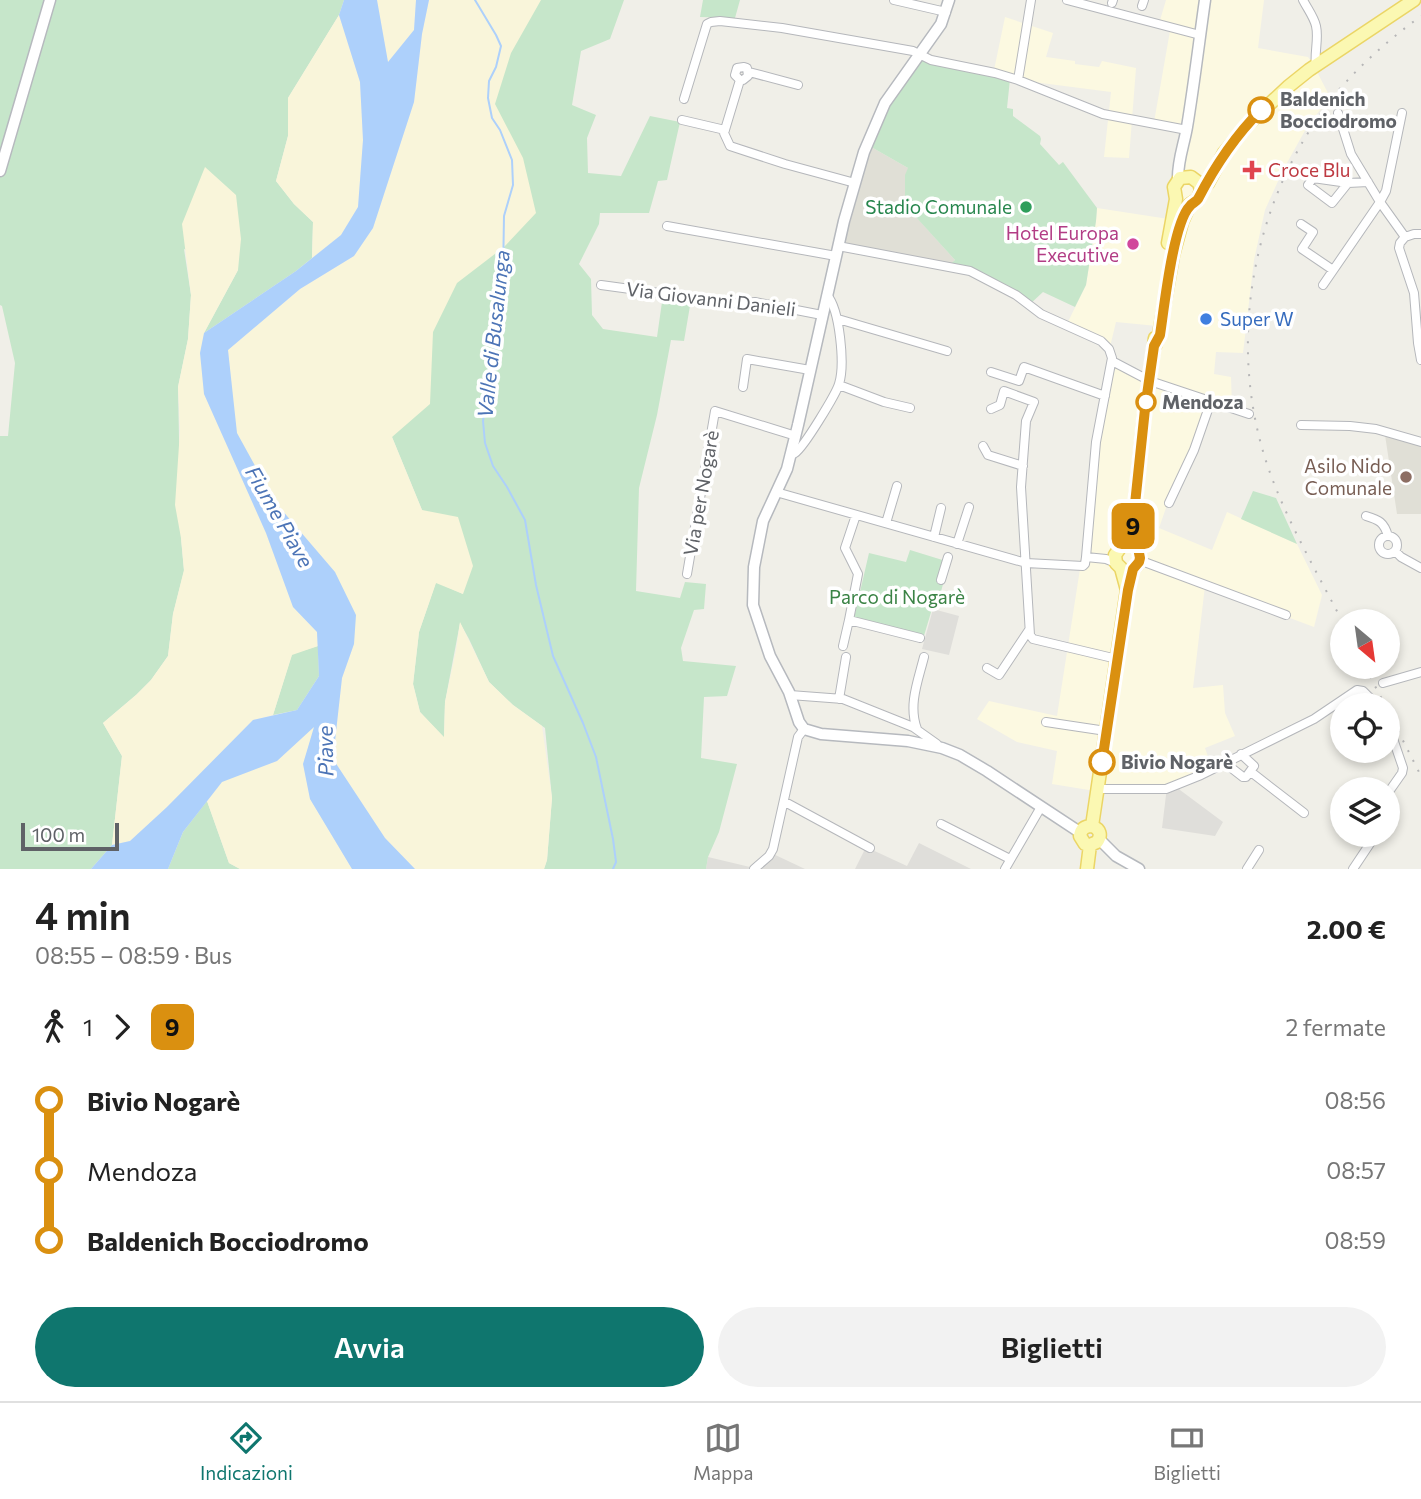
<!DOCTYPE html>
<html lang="it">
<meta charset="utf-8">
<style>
:root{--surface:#fff;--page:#f2f2f2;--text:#222;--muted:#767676;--line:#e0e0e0;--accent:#0f766e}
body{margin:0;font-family:Commissioner,sans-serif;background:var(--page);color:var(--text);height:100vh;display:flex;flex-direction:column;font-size:26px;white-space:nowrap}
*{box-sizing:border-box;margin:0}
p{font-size:23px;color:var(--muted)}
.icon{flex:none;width:38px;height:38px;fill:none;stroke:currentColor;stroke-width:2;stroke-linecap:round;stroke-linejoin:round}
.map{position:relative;height:869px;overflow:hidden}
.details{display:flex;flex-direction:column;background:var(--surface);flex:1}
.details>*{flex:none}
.badge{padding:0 14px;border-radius:10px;font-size:24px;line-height:46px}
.needle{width:46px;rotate:151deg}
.tools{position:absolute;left:1330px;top:609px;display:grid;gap:14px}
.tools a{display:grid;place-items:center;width:70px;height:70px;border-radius:50%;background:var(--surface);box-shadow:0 4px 10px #0003;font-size:35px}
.scale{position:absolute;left:21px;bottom:18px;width:98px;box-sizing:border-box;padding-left:7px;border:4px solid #5f6267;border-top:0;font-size:19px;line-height:24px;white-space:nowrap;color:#5f6267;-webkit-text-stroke:5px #fff;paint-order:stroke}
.map>.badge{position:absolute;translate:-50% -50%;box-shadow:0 0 0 4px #fff}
.legs{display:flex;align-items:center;gap:10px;height:77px;padding:0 35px;font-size:23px}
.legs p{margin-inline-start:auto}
.overview{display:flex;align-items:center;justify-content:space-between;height:119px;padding:0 35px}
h1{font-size:38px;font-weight:600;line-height:52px}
.button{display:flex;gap:14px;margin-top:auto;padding:14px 35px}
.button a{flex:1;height:80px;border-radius:42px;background:var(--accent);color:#fff;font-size:28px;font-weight:600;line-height:80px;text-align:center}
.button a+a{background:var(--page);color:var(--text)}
ul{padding:0 35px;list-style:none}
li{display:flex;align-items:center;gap:24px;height:70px;font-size:26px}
li i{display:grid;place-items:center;width:10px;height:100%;margin:0 9px;background:currentColor}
li i::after{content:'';width:18px;height:18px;margin:-9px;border:5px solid;border-radius:50%;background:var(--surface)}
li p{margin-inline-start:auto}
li:first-child i{background:linear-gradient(#0000 50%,currentColor 0)}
li:last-child i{background:linear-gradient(currentColor 50%,#0000 0)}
.dock{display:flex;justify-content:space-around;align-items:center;height:98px;border-top:2px solid var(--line);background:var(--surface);font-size:19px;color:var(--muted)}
.dock a{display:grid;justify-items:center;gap:4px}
.dock .on{color:var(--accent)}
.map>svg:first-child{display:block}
.commercial{fill:#fcf9e1}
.industrial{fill:#dfdeda}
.education{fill:#e0dfd6}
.green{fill:#c6e6ca}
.sand{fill:#f9f5da}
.water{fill:#add0fb}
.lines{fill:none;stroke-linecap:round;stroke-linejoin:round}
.stream{stroke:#add0fb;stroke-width:2}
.street-casing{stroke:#b5b7bb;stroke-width:10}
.secondary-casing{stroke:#b6b9be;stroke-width:13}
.primary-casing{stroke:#ebd566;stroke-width:15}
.street{stroke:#fff;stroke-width:8}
.secondary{stroke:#fff;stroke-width:10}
.primary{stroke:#fbf8b2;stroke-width:12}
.rail{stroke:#b6b6b7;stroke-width:2;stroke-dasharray:2 9;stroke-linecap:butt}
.line-1-casing{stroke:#fff;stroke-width:16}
.line-1{stroke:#da9010;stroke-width:10}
.stop-1-dot{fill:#fff;stroke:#da9010;stroke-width:3.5}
.health-dot{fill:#e0444e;stroke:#fff;stroke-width:2.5}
.leisure-dot{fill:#2e9e5b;stroke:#fff;stroke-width:2.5}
.hotel-dot{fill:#d1479c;stroke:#fff;stroke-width:2.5}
.shop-dot{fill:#3f7fe0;stroke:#fff;stroke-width:2.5}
.education-dot{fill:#8d6e63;stroke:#fff;stroke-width:2.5}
.labels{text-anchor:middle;stroke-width:7;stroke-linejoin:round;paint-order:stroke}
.stop-label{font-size:19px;font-weight:bold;fill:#5f6267;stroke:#fff;text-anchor:start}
.health-label{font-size:19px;fill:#be3a42;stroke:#fff;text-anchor:start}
.leisure-label{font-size:19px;fill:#27864d;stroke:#fff;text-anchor:end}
.hotel-label{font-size:19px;fill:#b23c85;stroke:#fff;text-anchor:end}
.street-label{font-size:19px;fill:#5f6267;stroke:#fff}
.shop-label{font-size:19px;fill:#366cbe;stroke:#fff;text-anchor:start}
.education-label{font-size:19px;fill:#785e54;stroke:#fff;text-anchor:end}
.park-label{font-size:19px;fill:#3a8345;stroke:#fff}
.water-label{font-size:21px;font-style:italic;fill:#4c74b6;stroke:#fff}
</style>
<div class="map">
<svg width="1421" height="869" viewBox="0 0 1421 869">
<rect width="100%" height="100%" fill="#f0efe8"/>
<path class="commercial" d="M1166 0H1264L1258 48 1308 57 1313 64 1330 97 1307 127 1283 170 1265 210 1254 260 1243 353 1216 352 1214 374 1231 377 1232 407 1211 400 1199 435 1167 505 1159 528 1212 550 1227 512 1297 544 1322 595 1314 627 1205 586 1193 688 1223 685 1225 713 1235 736 1205 748 1212 768 1167 787 1095 791 1052 784 1057 751 1017 742 977 719 989 701 1057 716 1080 569H1086L1098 442 1110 360 1148 379 1157 326 1116 322 1109 351 1100 342 1066 326 1086 285 1096 221 1097 208 1175 220 1186 129 1154 122 1170 31 1158 27Z
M1005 17 1053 33 1046 57 1075 61V64L1099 67 1102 61 1136 68 1129 158 1104 157 1111 92 1010 79 993 75Z"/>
<path class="industrial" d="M933 609 959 616 949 655 922 649Z
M1176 783 1180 790 1223 822 1215 836 1162 828 1167 787Z
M919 843 971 869H855L866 847 907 866Z
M769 852 805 869H706L708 857 750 867Z"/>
<path class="education" d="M866 144 915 172 909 209 955 260 948 266 836 246Z
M1385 435 1421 440V514H1397Z"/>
<path class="green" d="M0 0H344L339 15 288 98V136L276 181 294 204 313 222 312 258 296 271 204 333 238 270 184 249 191 295 188 339 178 387 181 538 184 571 173 614 168 656 151 680 136 695 103 723 122 756 112 845 91 869H0V436H8L15 363 2 306 0 305Z
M472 0H624L610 39 581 51 572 105 596 115 587 138 588 173 621 176 650 116 680 122 667 180 658 181 649 213H600L599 224 579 264 591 279 592 315 603 329 657 337 663 295 691 300 684 341 671 340 657 415 639 488 636 591 680 598 685 582 706 584 704 609 694 610 681 648 683 661 736 666 727 696 704 697 701 758 737 764 719 832 708 857 706 869H544L547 860 552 798 545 728 513 705 489 682 469 639 460 623 445 702 444 738 420 712 413 684 419 632 436 582 463 594 422 510 392 437Z
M703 0H740L735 18 700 17Z
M921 56 1010 79 1007 108 1013 109V116L1040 136 1041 139 1040 144 1059 165 1063 162 1097 208 1096 221 1086 285 1075 307 1043 292 1029 305 976 275 948 266 955 260 905 205V175L908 168 866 144 883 109Z
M1253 491 1276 498 1297 544 1241 519Z
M910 550 949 562 936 610 932 609 923 639 853 622 869 553 906 562Z
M318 646 319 676 297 710 273 715 292 654Z
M207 801 229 863 240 869H168L183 832Z"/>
<path class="sand" d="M377 0H416L414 30 388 63Z
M429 0H541L511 53 495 104 523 158 536 213 504 247 457 283 433 332 430 404 392 437 422 510 458 517 473 566 463 594 436 583 419 632 413 684 420 712 444 737 445 702 456 650 460 622 489 682 513 705 542 726 552 798 547 860 544 869H415L385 838 333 759 342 678 354 644 335 572 275 502 236 433 228 350 300 289 354 256 373 228 414 102 422 34Z
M339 15 360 82 363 140 358 207 341 235 312 258 313 222 294 204 276 181 288 136V98Z
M205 167 236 195 241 239 238 270 204 333V394L266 533 293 607 317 632 318 646 292 655 273 715 253 720 167 807 130 841 112 845 122 756 103 723 136 695 151 680 168 656 173 614 184 570 181 538 175 505 180 430 178 387 188 339 191 295 182 224Z
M315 726 303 764 310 799 352 869H240L229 863 207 801 222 781 277 761Z"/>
<path class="water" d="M344 0H377L388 62 414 30 416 0H429L422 34 414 102 373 228 354 256 300 289 228 350 237 433 275 502 335 572 356 615 354 644 342 678 333 759 385 838 415 869H352L310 799 303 764 314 727 277 761 222 782 183 832 168 869H91L112 845 130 841 167 807 253 720 297 710 319 676 317 632 293 607 266 533 204 394 200 353 204 333 296 271 341 235 358 207 363 140 360 82 339 15Z"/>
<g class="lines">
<path class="stream" d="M475 0 496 35 501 46 496 67 489 81 488 98 492 118 500 130 512 160 513 185 504 216 503 276 499 294 494 343V364L487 392 483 421 485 443 493 466 507 487 525 520 536 585 553 656 583 723 596 757 613 839 616 862 613 869"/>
<defs>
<path id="street" d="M894 0 946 12
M1067 0 1200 35
M1303 0C1307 8 1314 17 1316 26 1319 39 1314 53 1316 66
M1112 3 1113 0
M1142 6 1144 0
M749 72 798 85
M740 80 735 75 737 68 744 67 747 68 748 76 743 80H740L724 133 730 146 785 164 855 183
M1018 80 1031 0
M684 99 707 24 711 22 720 21 782 28 913 51 931 60 995 73 1018 80 1103 114 1187 130
M1338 113 1351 154 1380 202 1405 237
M682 120 725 130
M1348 183 1332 203 1308 185 1313 178 1348 183 1368 182
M1301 224 1313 232 1302 249 1333 270
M667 226 836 256
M1405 237 1400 243 1399 248 1414 293 1418 343 1421 360
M1405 237 1414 234H1421
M838 246 970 271 1016 295 1041 314 1101 341 1109 349 1112 358 1096 442 1086 557
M601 285 740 304 755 302 822 315
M1323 285 1380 202 1386 191 1402 113
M838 319 947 351
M1112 361 1150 381 1249 414
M991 372 1019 381 1024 367 1105 396
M839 385 884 402 910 408
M743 387 747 359 810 370
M991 409 1000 405 1004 391 1034 402 1026 421 1021 487 1030 635 1033 639 1117 659
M1301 425 1350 426 1376 429 1421 442
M983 446 988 455 1023 466
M790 455C792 454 794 454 795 453 804 447 836 394 839 384 845 365 840 310 827 295
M776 492 1026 563 1083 566 1085 564 1086 557 1106 559 1116 563
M1169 503 1194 450 1211 401
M856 515 845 548 858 574 849 620 920 638
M1366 516C1379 520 1384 522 1388 536
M886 523 897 486
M1379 545a9 9 0 1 1 18 0a9 9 0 1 1-18 0Z
M934 537 941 508
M957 544 969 507
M1395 551 1401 557 1421 568
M1147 563 1286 615
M687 574 715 411 796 436
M941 580 948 557
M843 646 849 620
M987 668 999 675 1029 630
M1383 683 1421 672
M790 695 843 699 913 727 937 744V747
M839 699 846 657
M1046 722 1106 731
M1388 724 1403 768 1402 773 1388 793
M917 729C908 705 918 681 924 657
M1225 763 1243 777H1246L1254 766 1241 754
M1251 772 1304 813
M1098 789H1166L1201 775 1314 719 1357 690 1363 691 1377 705
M785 802 870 848
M941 824 1010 859
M754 869 769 856 773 849 798 737 804 729
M1005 869 1041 807
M1247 869 1259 850
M1353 869 1371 842"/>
<path id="secondary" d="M949 0 941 24 885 103 864 152 844 221 798 425 787 469 763 521 754 567 753 605 770 656 789 692 799 722 804 729 821 734 908 741 942 748 960 755 987 771 1081 833
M0 171 50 0
M1178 181C1177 162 1184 145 1187 127 1194 85 1199 42 1205 0
M1099 839 1116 856 1139 869"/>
<path id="primary" d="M1168 243 1176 199 1174 187 1180 178 1191 177 1199 183 1201 190
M1155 346 1159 335 1173 255 1182 222 1190 204 1198 199 1201 190 1208 183 1224 153 1248 124 1289 86 1309 70 1414 0
M1127 590 1121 568 1116 563 1115 555 1129 535 1133 523 1144 417 1155 338
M1092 826 1127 590 1133 569 1138 564 1140 558 1133 525
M1090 845 1085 844 1080 836C1081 829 1085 826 1092 826
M1090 845 1097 842C1102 835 1100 829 1092 826
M1087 869 1090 845"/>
</defs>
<use href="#street" class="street-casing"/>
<use href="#secondary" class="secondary-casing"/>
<use href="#primary" class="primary-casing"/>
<use href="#street" class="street"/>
<use href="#secondary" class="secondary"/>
<use href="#primary" class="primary"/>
<path class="rail" d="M1342 621C1315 568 1283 515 1265 458 1226 333 1255 192 1338 91 1362 63 1391 38 1421 16
M1365 667 1385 705
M1388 711 1421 776"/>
</g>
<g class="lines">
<defs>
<path id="line-1" d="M1102 762 1128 590 1133 569 1139 562 1140 558 1133 523 1145 409 1154 346 1160 335C1164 309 1173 223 1190 206 1192 203 1196 202 1198 199 1215 166 1234 137 1261 110"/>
</defs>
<use href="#line-1" class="line-1-casing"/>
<use href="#line-1" class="line-1"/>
</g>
<g class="stop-1-dot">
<circle cx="1261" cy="110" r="12"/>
<circle cx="1146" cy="402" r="9"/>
<circle cx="1102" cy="762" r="12"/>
</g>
<path class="health-dot" d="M1248.5 159.5h7v7h7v7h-7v7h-7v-7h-7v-7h7z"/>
<circle class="leisure-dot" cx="1026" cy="207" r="7"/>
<circle class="hotel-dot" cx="1133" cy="244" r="7"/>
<circle class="shop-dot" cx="1206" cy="319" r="7"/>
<circle class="education-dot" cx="1406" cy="477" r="7"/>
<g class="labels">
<g class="stop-label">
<text x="1280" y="106">Baldenich<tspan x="1280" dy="22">Bocciodromo</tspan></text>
<text x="1162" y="409">Mendoza</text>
<text x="1121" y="769">Bivio Nogarè</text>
</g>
<g class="health-label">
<text x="1268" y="177">Croce Blu</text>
</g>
<g class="leisure-label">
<text x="1012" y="214">Stadio Comunale</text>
</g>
<g class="hotel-label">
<text x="1119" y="240">Hotel Europa<tspan x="1119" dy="22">Executive</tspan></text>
</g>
<g class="street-label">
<text transform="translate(711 299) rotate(7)" y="7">Via Giovanni Danieli</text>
<text transform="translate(701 493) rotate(-80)" y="7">Via per Nogarè</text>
</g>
<g class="shop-label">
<text x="1220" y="326">Super W</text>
</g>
<g class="education-label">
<text x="1392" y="473">Asilo Nido<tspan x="1392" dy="22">Comunale</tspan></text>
</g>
<g class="park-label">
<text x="897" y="604">Parco di Nogarè</text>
</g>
<g class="water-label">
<text transform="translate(494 334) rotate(-84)" y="7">Valle di Busalunga</text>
<text transform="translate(279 517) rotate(60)" y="7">Fiume Piave</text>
<text transform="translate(326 751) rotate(-91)" y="7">Piave</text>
</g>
</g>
</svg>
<div class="tools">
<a><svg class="needle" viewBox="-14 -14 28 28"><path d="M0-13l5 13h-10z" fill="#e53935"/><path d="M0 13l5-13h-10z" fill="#767676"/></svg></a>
<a><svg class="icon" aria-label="locate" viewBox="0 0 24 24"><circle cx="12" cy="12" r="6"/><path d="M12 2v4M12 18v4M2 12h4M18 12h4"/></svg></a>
<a><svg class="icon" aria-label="layers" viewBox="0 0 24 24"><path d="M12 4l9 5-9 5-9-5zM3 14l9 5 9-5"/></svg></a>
</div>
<div class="scale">100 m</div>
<b class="badge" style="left:1133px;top:526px;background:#da9010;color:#111">9</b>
</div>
<section class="details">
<div class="overview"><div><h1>4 min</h1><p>08:55 – 08:59 · Bus</p></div><b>2.00 €</b></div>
<div class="legs"><svg class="icon" aria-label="walk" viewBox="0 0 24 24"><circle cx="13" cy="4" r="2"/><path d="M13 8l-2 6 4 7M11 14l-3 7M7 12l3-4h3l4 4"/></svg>1<svg class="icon" aria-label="forward" viewBox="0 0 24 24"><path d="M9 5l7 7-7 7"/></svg><b class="badge" style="background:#da9010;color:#111">9</b><p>2 fermate</p></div>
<ul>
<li><i style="color:#da9010"></i><b>Bivio Nogarè</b><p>08:56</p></li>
<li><i style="color:#da9010"></i><span>Mendoza</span><p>08:57</p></li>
<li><i style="color:#da9010"></i><b>Baldenich Bocciodromo</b><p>08:59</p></li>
</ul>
<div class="button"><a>Avvia</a><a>Biglietti</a></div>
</section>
<nav class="dock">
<a class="on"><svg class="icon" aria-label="directions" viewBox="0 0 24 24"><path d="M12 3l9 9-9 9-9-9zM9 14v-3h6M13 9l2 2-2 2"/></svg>Indicazioni</a>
<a><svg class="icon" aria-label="map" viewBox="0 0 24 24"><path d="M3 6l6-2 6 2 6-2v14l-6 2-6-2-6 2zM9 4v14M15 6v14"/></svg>Mappa</a>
<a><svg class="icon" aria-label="tickets" viewBox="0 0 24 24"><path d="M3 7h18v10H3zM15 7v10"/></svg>Biglietti</a>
</nav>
